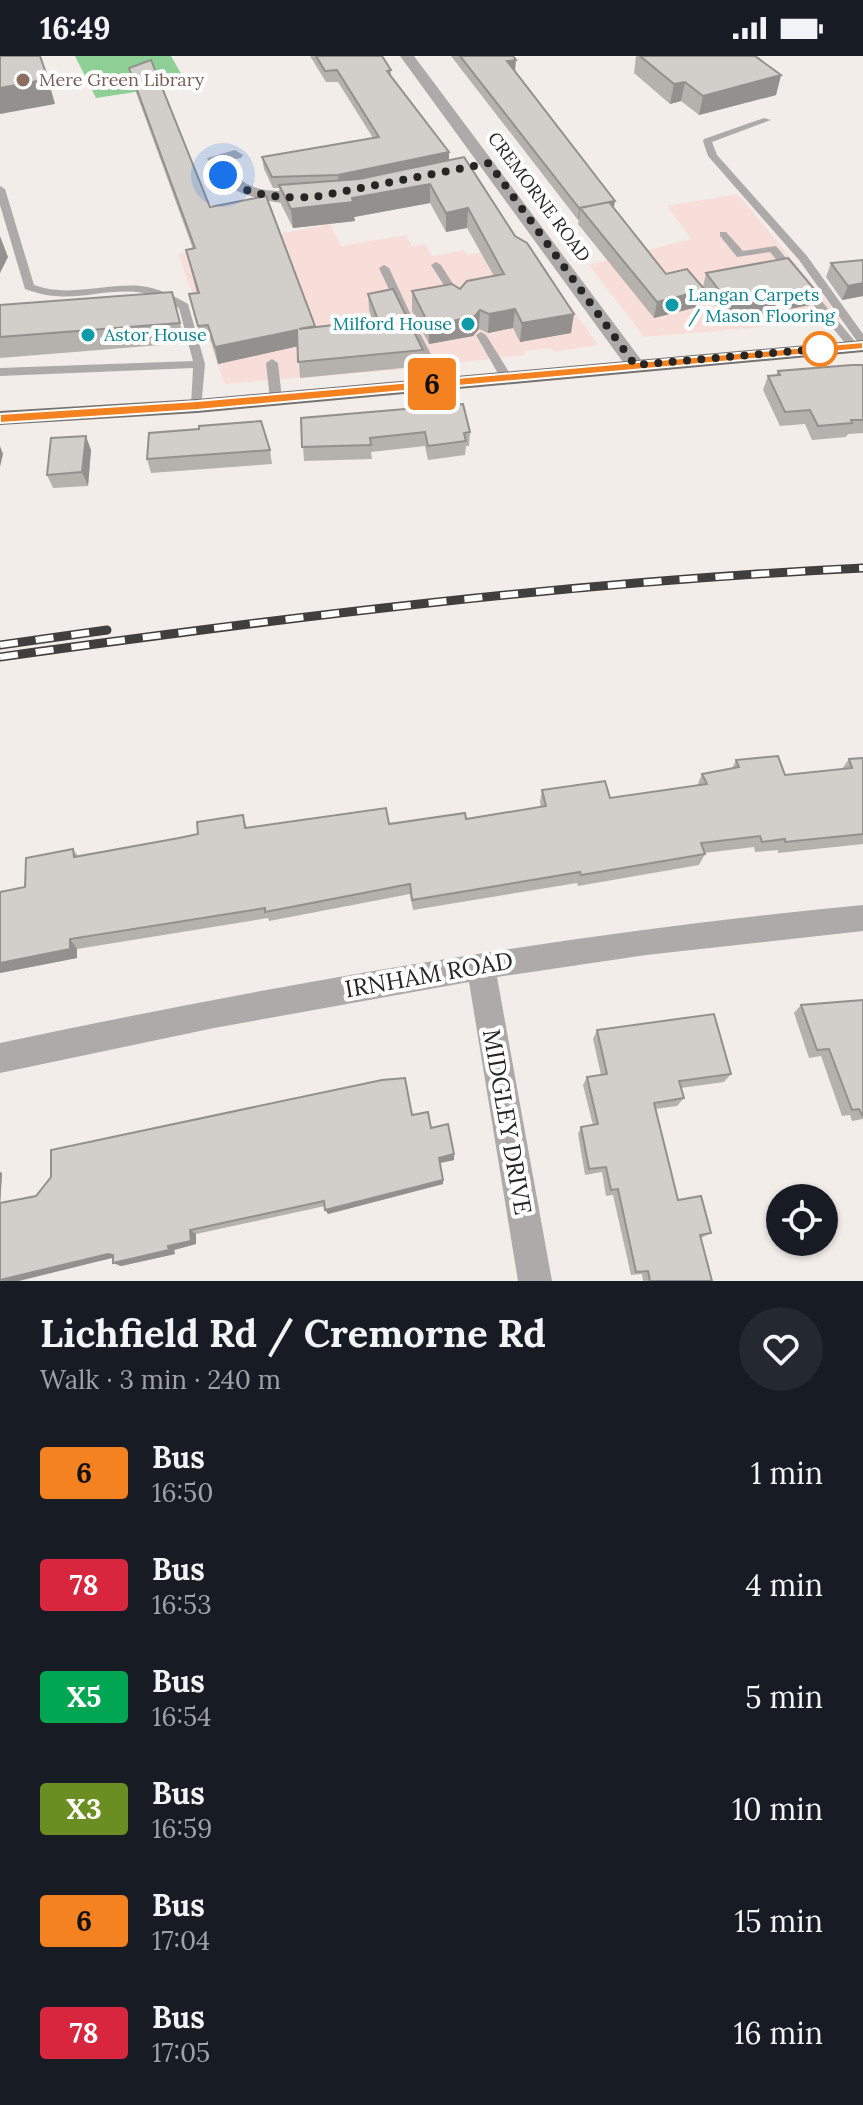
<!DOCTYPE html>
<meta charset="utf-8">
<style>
:root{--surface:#171b24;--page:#242831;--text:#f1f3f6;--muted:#9ea1a6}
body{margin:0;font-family:Lora,serif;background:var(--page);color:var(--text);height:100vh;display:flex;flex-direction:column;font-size:30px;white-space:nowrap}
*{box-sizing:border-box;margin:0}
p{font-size:26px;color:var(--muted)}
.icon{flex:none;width:44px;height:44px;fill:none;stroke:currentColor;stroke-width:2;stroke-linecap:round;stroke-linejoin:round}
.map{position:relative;height:1225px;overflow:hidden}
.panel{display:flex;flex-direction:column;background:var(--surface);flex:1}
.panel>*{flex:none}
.badge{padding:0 16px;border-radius:6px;font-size:28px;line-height:52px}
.buttons{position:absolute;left:766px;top:1128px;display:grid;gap:16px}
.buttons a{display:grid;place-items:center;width:72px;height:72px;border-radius:50%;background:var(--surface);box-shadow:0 2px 6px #0004;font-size:40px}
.you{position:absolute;width:40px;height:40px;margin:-20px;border:6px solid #fff;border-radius:50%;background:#1a73e8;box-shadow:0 0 0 12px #1a73e833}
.map>.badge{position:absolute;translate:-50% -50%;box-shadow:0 0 0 4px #fff}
.round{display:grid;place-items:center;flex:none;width:84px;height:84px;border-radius:42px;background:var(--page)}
.headline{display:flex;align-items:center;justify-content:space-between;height:136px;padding:0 40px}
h1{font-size:38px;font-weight:700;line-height:60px}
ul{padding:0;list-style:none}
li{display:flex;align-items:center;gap:24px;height:112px;padding:0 40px}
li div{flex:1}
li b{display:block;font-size:30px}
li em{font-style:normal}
li .badge{min-width:88px;font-weight:700;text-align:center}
.status{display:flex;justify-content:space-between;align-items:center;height:56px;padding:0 40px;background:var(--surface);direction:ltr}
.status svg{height:22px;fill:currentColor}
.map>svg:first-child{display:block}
.commercial{fill:#f8ded9}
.green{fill:#8dcf95}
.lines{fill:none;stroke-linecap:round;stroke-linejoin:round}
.lane{fill:#adaaa9;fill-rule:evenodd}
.street{fill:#adaaa9;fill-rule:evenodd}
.primary{fill:#76726f;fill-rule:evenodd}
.rail-casing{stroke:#413f3d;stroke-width:9}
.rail{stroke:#fff;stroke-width:6;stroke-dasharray:18;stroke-linecap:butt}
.wall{fill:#b5b1ad}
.shaded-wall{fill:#93908d}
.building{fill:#d2cec9;stroke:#93908d;stroke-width:2}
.line{fill:#f58220;stroke:#fff;stroke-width:2}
.walk{stroke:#282625;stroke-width:8;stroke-dasharray:0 14.4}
.education-dot{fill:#8d6e63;stroke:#fff;stroke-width:3}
.culture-dot{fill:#0f9aa8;stroke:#fff;stroke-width:3}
.stop-dot{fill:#fff;stroke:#f58220;stroke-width:4}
.labels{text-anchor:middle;stroke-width:8;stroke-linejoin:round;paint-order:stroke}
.far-education-label{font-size:18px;fill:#785e54;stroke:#fff;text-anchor:start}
.far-street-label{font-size:18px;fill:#282625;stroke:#fff}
.far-culture-label{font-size:18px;fill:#0d838f;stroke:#fff;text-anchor:start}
.near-street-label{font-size:24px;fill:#282625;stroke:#fff}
</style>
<div class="status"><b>16:49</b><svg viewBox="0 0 49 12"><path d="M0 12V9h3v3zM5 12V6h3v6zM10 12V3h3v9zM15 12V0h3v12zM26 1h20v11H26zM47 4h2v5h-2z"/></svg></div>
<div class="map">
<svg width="863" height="1225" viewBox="0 0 863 1225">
<rect width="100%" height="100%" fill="#f3ede9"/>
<path class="commercial" d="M738 138 842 264 644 281 589 209 691 183 667 150Z
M330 168 341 190 406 179 412 190 425 188 432 200 464 194 467 199 527 188 598 289 554 296 551 292 524 295 525 299 395 314 225 328 178 198Z"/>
<path class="green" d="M75 0H171L187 28 96 42Z"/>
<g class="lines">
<path class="lane" d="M764 62 771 64 712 86 717 99 807 200 863 278V289L859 288 799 204 708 100 703 85 704 83Z
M0 130 5 133 34 229C69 242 104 227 141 230 158 232 173 239 188 248L205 308 201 353 197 354 191 350 193 312 0 320V312L193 305 179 252C168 245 157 239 144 237 100 230 73 251 25 233L0 149Z
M720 176H726L743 195 776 190 858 289V293H850L770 196 737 201 720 180Z
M436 206 441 209 462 242 461 244 457 245 452 242 431 209Z
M384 209 389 212 417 272 416 274H408L407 272 379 212Z
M416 276 421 279 446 327 444 330H436L434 327 411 279Z
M481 276 486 279 512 321 510 324H502L500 321 476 279Z
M272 303 278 307 282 343 276 347 270 343 266 307Z"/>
<path class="street" d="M400 0H414L642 305V313H628Z
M235 94 243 99 241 102 225 105C254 155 302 123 322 141 305 156 243 143 226 128 218 121 213 111 207 102Z
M863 849V875L646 899 497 921 552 1225H518L469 926 214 972 0 1017V987C287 926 571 877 863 849Z"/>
<path class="primary" d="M863 284V296L197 357 0 369V355L197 343Z"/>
<defs>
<path id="rail" d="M0 589 107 574
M0 601C287 561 574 526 863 512"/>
</defs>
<use href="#rail" class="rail-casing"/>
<use href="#rail" class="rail"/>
</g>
<path class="wall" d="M310 0H382L391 14V20L571 277 520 286 513 272 488 277 479 273 473 280 429 288 412 255V235L460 233 494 220 467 172 446 176 430 147 354 161 355 165 293 172 281 148 279 132H273L264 113 262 101 373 82 338 26H326Z
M451 0H513L515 15H514L614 153 666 218 703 231 706 217 810 249 727 265 705 236 701 250 654 262 578 168 579 163 578 164Z
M636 0H755L781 19 776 39 699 59 681 45 670 48 634 17Z
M129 12 210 151 315 271 373 265 369 254 368 238 423 294V310L300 322 298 290 218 308 211 285 202 286 189 238H197L186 194 193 193 133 28Z
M863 204V240L842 244 826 221 831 207Z
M172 236 185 287 0 302V249Z
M863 309V377L848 378 846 381 812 384 805 368 780 370 763 334 768 320 776 319 778 315Z
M301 362 470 376 469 390H466L465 399 428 404 425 390 371 396 372 403 304 405Z
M91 394 88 430 53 432 47 419Z
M270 394 272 408 151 417 147 403Z
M863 702V788L778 797V794L755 796 754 791 704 797 705 798 699 809 578 830 577 827 413 854 410 838 269 865 268 862 77 893V902L0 917V836L25 831 73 793 78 800 179 782 198 778 243 759 247 772 389 768 466 763 541 751 540 746 542 734 610 742 697 730 702 718 732 713 736 704 785 719 842 713 849 703Z
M863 944V1063L852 1065 850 1059 842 1060 821 1000 809 1002 794 957 801 949Z
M597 974 731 1018 724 1026 681 1032 684 1042 677 1050 655 1053 678 1144 711 1177 701 1182 712 1225H643L642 1218 631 1219 613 1139 606 1140 602 1116 585 1119 578 1078 581 1071 593 1069 583 1029 587 1021 601 1019 593 983Z
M412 1059 431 1072 454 1098V1104L440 1107 443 1128 328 1158 325 1150 196 1178V1188L174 1194 175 1198 121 1210 113 1207V1202L0 1225V1116L2 1117 0 1147Z"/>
<path class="shaded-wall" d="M516 4 515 15 506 17 507 5Z
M781 19 776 39 699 59 703 40Z
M48 23 55 48 0 58V32Z
M685 26 681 45 670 48 674 28Z
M449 96V108L339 130 338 119Z
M430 128V147L354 161 355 165 293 172 291 153Z
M615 145 613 157 580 152 579 163 578 164 579 152Z
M468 152 467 172 446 176V157Z
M0 180 8 201 0 217Z
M863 227V240L842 244 848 230Z
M705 234 701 250 654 262 657 246Z
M815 234 810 249 727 265 731 250Z
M515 253 513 272 488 277 489 258Z
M480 254 479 273 473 280 429 288V269Z
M574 258 571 277 520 286 522 267Z
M297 274 299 290 218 308 215 291Z
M86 380 91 394 88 430 82 416Z
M0 390 3 398 0 411Z
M70 883 77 893V902L0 917V907Z
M454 1098V1104L439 1107V1102Z
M0 1116 2 1117 0 1153Z
M443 1124V1128L328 1158 325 1154Z
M190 1174 196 1178V1188L174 1194 175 1198 121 1210 113 1207 168 1190Z
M108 1198 116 1201 19 1225H0Z"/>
<path class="building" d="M0 0H40L48 23 0 32Z
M316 0H382L391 14 387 15 449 96 338 119 272 121 262 101 379 81 337 14 325 15Z
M460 0H513L516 4 507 5 615 145 579 152Z
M640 0H755L781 19 703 40 685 26 674 28Z
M151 4 210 151 266 140 315 270 299 273 378 264 368 238 393 233 423 294 298 306 297 274 215 291 208 269 198 270 189 238 199 237 186 194 195 192 129 12Z
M464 101 515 180 527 187 574 258 522 267 515 253 489 258 480 254 474 261 429 269 412 235 452 228 460 233 467 225 504 218 468 152 446 157 430 128 352 142 353 146 291 153 279 129 359 123Z
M609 146 666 218 687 213 705 234 657 246 580 152Z
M788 202 815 234 731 250 706 217Z
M863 204V227L848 230 831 207Z
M172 236 180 267 0 281V249Z
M852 309H863V364H851L852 367 818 370 810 354 785 356 768 320 780 319 778 315Z
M463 348 470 376 464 377 466 385 428 390 425 376 370 382 371 389 302 391 301 362Z
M261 365 270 394 147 403 149 377 199 373V370Z
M86 380 82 416 47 419 51 382Z
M778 700 785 719 852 712 849 703 863 702V778L785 786V783L762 786 760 780 701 787 705 798 581 819 580 816 412 844 410 828 265 856V852L70 883V893L0 907V836L25 831 26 802 73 793 74 801 179 782 198 778 197 766 243 759 245 772 386 752 389 768 465 757 466 763 546 750 542 734 605 725 610 742 707 728 702 718 739 711 736 704Z
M863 944V1058L862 1059 859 1053 852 1054 829 993 817 994 801 949Z
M714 958 731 1018 679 1025 684 1042 654 1047 678 1144 701 1140 711 1177 700 1179 712 1225H650L648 1215 636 1216 618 1133 611 1134 606 1111 589 1113 581 1071 598 1068 587 1021 607 1018 597 974Z
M405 1022 412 1059 428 1056 431 1072 448 1068 454 1098 439 1102 443 1124 325 1154 324 1145 190 1174 191 1185 168 1190 169 1194 113 1207V1199L108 1198 0 1224V1147L36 1140 51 1121V1094L382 1024Z"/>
<path class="line" d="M863 286V293L197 354 0 367V358L197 345Z"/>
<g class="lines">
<path class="walk" d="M223 119C246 142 284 142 314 141L489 107 635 309 820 293"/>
</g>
<circle class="education-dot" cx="23" cy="24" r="8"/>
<g class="culture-dot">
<circle cx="672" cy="249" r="8"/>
<circle cx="468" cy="268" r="8"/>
<circle cx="88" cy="279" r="8"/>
</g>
<circle class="stop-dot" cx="820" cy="293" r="16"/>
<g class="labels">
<g class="far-education-label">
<text x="39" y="30">Mere Green Library</text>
</g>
<g class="far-street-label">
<text transform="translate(539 141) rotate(53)" y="6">CREMORNE ROAD</text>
</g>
<g class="far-culture-label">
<text x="688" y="245">Langan Carpets<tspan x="688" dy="21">/ Mason Flooring</tspan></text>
<text x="452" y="274" text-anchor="end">Milford House</text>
<text x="104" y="285">Astor House</text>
</g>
<g class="near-street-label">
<text transform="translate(429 919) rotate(-10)" y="8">IRNHAM ROAD</text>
<text transform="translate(507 1066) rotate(80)" y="8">MIDGLEY DRIVE</text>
</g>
</g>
</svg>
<div class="buttons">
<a><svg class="icon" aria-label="locate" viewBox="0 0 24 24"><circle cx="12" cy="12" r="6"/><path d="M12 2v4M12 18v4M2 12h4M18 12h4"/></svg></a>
</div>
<div class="you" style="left:223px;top:119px"></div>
<b class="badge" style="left:432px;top:328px;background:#f58220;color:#111">6</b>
</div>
<section class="panel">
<div class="headline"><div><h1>Lichfield Rd / Cremorne Rd</h1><p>Walk · 3 min · 240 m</p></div><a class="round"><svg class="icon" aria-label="heart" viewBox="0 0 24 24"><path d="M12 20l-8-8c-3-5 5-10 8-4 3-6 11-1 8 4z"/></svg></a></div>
<ul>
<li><span class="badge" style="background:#f58220;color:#111">6</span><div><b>Bus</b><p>16:50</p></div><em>1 min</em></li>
<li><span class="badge" style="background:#d7263d;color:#fff">78</span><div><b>Bus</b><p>16:53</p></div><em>4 min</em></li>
<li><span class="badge" style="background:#00a651;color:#fff">X5</span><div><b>Bus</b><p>16:54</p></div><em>5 min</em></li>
<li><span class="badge" style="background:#6b8e23;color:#fff">X3</span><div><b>Bus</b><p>16:59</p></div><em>10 min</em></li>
<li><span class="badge" style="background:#f58220;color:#111">6</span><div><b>Bus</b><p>17:04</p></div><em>15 min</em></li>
<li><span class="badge" style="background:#d7263d;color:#fff">78</span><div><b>Bus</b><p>17:05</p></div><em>16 min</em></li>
</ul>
</section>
